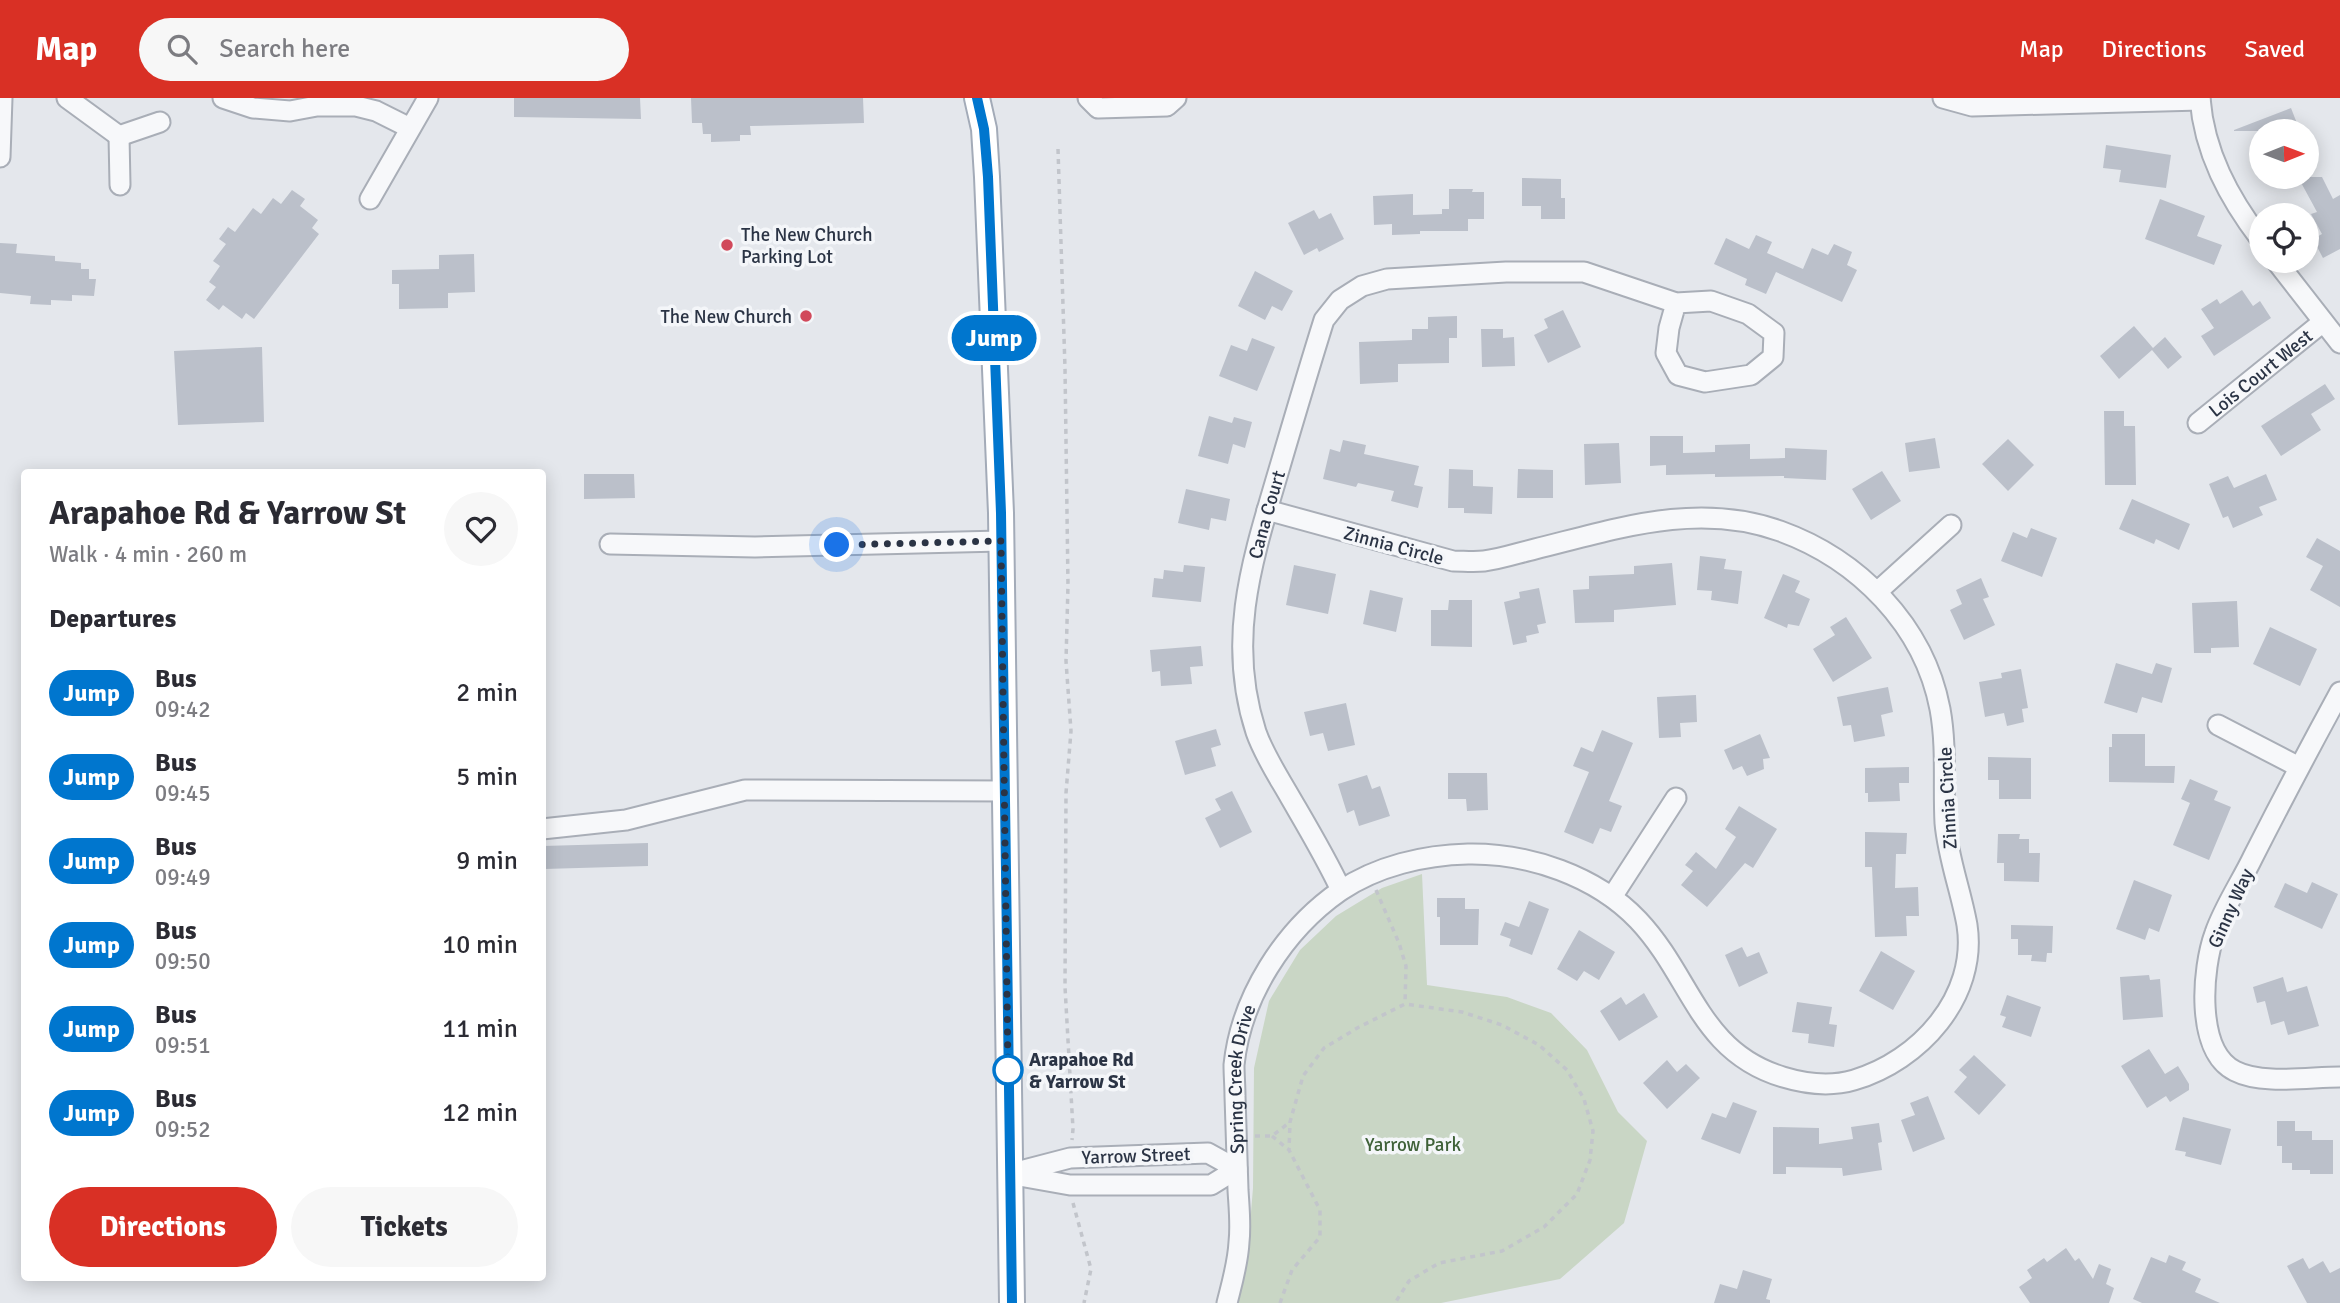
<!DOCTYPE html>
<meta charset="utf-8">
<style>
:root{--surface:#fff;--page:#f7f7f7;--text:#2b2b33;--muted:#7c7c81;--accent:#d93025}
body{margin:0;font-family:Signika,sans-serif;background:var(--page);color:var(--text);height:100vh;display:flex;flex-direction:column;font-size:26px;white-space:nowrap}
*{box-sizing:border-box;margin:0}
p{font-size:23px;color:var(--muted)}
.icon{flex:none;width:38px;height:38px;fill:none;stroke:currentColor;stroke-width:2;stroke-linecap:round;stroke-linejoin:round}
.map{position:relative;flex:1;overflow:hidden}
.sheet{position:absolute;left:21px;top:371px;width:525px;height:812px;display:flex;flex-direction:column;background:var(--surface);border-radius:7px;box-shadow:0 4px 18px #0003}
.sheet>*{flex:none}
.badge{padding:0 14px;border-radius:23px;font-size:24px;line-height:46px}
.needle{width:46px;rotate:89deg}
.controls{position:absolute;left:2249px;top:21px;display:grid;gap:14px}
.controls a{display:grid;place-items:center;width:70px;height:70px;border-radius:50%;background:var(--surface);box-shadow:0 4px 18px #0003;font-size:35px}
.you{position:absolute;width:35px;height:35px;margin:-18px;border:5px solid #fff;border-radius:50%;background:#1a73e8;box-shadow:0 0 0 10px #1a73e833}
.map>.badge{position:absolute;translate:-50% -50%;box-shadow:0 0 0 4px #fff}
h2{padding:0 28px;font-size:26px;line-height:63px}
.round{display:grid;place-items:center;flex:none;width:74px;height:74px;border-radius:37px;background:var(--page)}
.summary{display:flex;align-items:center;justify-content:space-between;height:119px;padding:0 28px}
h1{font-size:33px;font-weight:700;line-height:52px}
.action{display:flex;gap:14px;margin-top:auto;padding:14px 28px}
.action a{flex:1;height:80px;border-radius:42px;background:var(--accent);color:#fff;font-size:28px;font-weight:700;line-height:80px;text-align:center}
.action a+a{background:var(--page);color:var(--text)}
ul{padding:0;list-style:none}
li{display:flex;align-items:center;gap:21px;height:84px;padding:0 28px}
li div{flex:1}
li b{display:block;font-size:26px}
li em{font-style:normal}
li .badge{min-width:77px;font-weight:700;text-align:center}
header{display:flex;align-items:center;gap:42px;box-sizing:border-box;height:98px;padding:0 35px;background:var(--accent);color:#fff}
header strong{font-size:33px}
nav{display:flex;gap:38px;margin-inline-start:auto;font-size:24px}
.search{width:490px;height:63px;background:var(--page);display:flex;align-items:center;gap:18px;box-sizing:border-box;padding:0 24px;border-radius:38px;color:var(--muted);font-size:26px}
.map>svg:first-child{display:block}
.green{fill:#c9d6c5}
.building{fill:#bbc0ca}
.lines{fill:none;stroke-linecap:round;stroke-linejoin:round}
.minor-casing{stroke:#a9aeb7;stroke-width:23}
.major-casing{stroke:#a3abb8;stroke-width:28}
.path{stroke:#c2c5cb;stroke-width:3.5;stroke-dasharray:5 5;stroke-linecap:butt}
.minor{stroke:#f7f8fa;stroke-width:19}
.major{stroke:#fff;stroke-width:24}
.line-casing{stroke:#fff;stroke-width:16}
.line{stroke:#0076ce;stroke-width:10}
.walk{stroke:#2b3445;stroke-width:7;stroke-dasharray:0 12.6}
.poi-dot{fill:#d1495b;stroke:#f4f6f9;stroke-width:2.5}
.stop-dot{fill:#fff;stroke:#0076ce;stroke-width:3.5}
.labels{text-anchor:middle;stroke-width:7;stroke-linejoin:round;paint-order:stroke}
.poi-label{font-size:19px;fill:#2b3445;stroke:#f4f6f9;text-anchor:start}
.street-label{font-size:19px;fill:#2b3445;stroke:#f4f6f9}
.stop-label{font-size:19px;font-weight:bold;fill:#2b3445;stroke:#f4f6f9;text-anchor:start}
.park-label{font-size:19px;fill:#3f6138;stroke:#f4f6f9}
</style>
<header>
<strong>Map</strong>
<div class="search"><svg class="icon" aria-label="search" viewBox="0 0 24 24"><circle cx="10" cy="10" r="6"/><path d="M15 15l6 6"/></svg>Search here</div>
<nav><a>Map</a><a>Directions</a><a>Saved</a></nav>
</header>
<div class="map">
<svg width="2340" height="1205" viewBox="0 0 2340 1205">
<rect width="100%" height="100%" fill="#e4e7ec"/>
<path class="green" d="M1422 776 1427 887 1507 899 1551 915 1587 952 1618 1014 1647 1043 1624 1125 1560 1181 1441 1205H1235L1247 1162 1253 1090 1254 970 1269 903 1300 852 1336 818 1382 790Z"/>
<path class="building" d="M514 0H640L641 21 514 19Z
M691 0H863L864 25 750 28 751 37H740V43L711 44V36H703L702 25H692Z
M2291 10 2300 33H2234V32Z
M2106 47 2171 57 2166 90 2119 84 2121 72 2103 70Z
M2298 79H2322L2333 101 2340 97V151L2323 160 2313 141 2322 136 2311 116 2317 114Z
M1522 80 1561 81V100H1565V121H1541V108H1522Z
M1449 91H1473L1472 94H1484V121H1468V133H1420V136L1392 137V126L1374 127 1373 98 1413 96V117L1442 116V111H1449Z
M292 92 305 101 300 108 318 122 312 130 319 136 254 221 246 215 242 221 223 207 219 212 206 202 216 189 209 184 220 168 213 163 226 146 219 141 228 129 235 134 253 110 261 116 273 100 281 106Z
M2160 101 2205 118 2197 138 2222 147 2214 167 2145 141Z
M1314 112 1319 121 1331 115 1344 141 1319 154 1317 150 1304 157 1288 125Z
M1756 137 1772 144 1767 155 1803 171 1812 150 1828 157 1834 146 1852 154 1847 167 1857 172 1842 204 1776 174 1766 196 1745 187 1747 181 1714 166 1726 140 1749 151Z
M0 145 17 146 16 155 55 158V163L81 165V171H89V181H96L94 198 72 197V203L51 202V207L30 206 31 198 0 195Z
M474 156 475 194 448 195V210L399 211V186H392V172L439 171V157Z
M1255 173 1293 193 1282 213 1272 208 1265 222 1238 208Z
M2242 192 2253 208 2260 203 2271 220 2214 258 2201 238 2214 230 2201 211 2217 201 2220 206Z
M1563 212 1581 249 1548 265 1534 237 1548 230 1544 221Z
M1457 218V240H1449V265L1398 266V284L1360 286 1359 244 1412 242V231H1428V219Z
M2134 228 2153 250 2165 239 2182 259 2168 271 2152 252 2119 281 2100 258Z
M1481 231H1503V240L1514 239 1515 268 1482 269Z
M1252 240 1275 249 1257 293 1219 278 1231 247 1247 253Z
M262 249 264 324 178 327 174 253Z
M2325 286 2335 301 2311 316 2321 332 2281 358 2261 328Z
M2104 313H2124V328H2135L2136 387H2105Z
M1209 318 1232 325 1234 319 1252 324 1245 350 1233 346 1228 366 1198 358Z
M1650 338H1683V355L1715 354V347L1750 346V361L1785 360V350L1827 352 1826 382 1784 380V378L1715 379V376L1666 377V367L1650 368Z
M1935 340 1940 370 1909 374 1905 345Z
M2008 341 2034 367 2008 393 1982 366Z
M1343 342 1366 347 1364 356 1419 368 1414 387 1423 389 1418 410 1391 403 1394 393 1358 385 1356 389 1323 381 1330 351 1340 354Z
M1619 345 1621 385 1585 387 1584 346Z
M1449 371 1473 372V388L1493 389 1492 416 1464 415V410H1448Z
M1518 371 1553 372V400H1517Z
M1882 373 1901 403 1871 422 1852 391Z
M584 376H634L635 400 584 401Z
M2266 376 2277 402 2259 409 2263 417 2233 430 2228 418 2223 420 2209 386 2228 378 2234 390Z
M1186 391 1230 401 1226 423 1211 420 1209 432 1178 425Z
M2132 401 2190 426 2179 452 2156 441 2154 446 2119 431Z
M2031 430 2057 440 2042 479 2001 463 2013 434 2027 440Z
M2317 440 2340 453V509L2310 492 2323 468 2306 459Z
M1700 458 1726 461 1724 471 1742 473 1738 506 1711 502 1712 493 1697 492Z
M1672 465 1676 507 1614 512V524L1575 525 1573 492 1589 491V478L1634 476V468Z
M1184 467 1205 469 1201 504 1152 499 1154 480 1163 481 1164 472 1183 474Z
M1294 467 1336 476 1328 516 1286 507Z
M1783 476 1800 483 1795 494 1810 501 1799 528 1788 526 1787 530 1764 520Z
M1981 480 1989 499 1983 501 1995 527 1964 542 1950 512 1962 506 1956 492Z
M1539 490 1546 525 1537 527 1539 535 1526 538 1527 544 1513 547 1504 504 1520 500 1519 494Z
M1370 492 1403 500 1396 534 1363 526Z
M1449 502H1472V549L1431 548V512H1448Z
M2237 503 2239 549 2211 550V555H2194L2192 505Z
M1846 519 1872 560 1833 584 1813 551 1835 537 1830 529Z
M2270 529 2317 551 2300 588 2253 566Z
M1201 548 1203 568 1190 569 1192 586 1161 588 1160 573 1152 574 1150 552Z
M2116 565 2152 576 2156 565 2172 570 2162 605 2142 599 2137 615 2104 605Z
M2021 571 2028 610 2022 611 2024 624 2007 628 2004 615 1985 619 1979 584 2002 580 2001 575Z
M1888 589 1893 614 1881 617 1885 638 1854 644 1851 627 1843 628 1837 599Z
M1696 597 1697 624 1680 625 1681 639 1659 640 1657 599Z
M1346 605 1355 647 1328 653 1323 635 1310 638 1304 614Z
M1216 631 1221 647 1211 650 1216 668 1185 677 1175 643Z
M1602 632 1633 645 1609 703 1622 708 1611 734 1600 730 1593 746 1564 734 1589 674 1573 668 1581 649 1593 654Z
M1760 636 1770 660 1763 661 1764 671 1747 678 1742 668 1733 672 1724 652Z
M2112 636H2145V668H2175L2174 685 2109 684V649H2112Z
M1988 659 2031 660V701H1999V682H1988Z
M1909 669V685H1899L1900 703 1868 704V695H1865V670Z
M1448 675H1487L1488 712 1467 713 1466 701H1448Z
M1367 677 1372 691 1380 688 1390 718 1359 728 1354 712 1347 715 1338 686Z
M2190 681 2218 693 2214 702 2231 709 2209 762 2173 747 2190 705 2181 701Z
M1232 693 1252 734 1220 750 1205 720 1221 712 1215 701Z
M1739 708 1777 731 1753 770 1745 765 1707 809 1681 787 1693 773 1685 767 1696 754 1716 771 1736 739 1725 731Z
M1865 734 1907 735 1906 756H1896L1895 790 1918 789 1919 818H1906L1907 838 1875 839 1872 769H1865Z
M1998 736H2020L2019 741H2029V755H2040L2039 784 2004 783V765H1997Z
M648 745V768L544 771 543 748Z
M2134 782 2172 797 2159 834 2149 830 2145 842 2116 831Z
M2312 784 2338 796 2322 831 2274 809 2285 785 2307 795Z
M1437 800H1465V811H1479L1478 847H1440V819H1437Z
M1529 803 1549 811 1532 857 1509 848 1511 841 1500 837 1505 824 1519 829Z
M2011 827 2053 828 2052 855H2047L2046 864 2031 863 2032 857H2018V841H2011Z
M1579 832 1615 854 1599 882 1584 873 1577 883 1557 871Z
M1742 849 1747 859 1759 854 1768 875 1739 889 1725 857Z
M1881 853 1915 873 1893 912 1859 893Z
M2149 877 2150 882 2160 881 2163 919 2123 922 2120 879Z
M2283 879 2287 894 2307 888 2319 928 2288 937 2284 923 2271 927 2265 903 2257 905 2253 889Z
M1644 895 1658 919 1619 943 1600 913 1621 899 1626 907Z
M2007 897 2041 909 2031 939 2002 929 2006 919 2000 917Z
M1797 904 1832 909 1829 926 1837 927 1834 949 1808 945 1809 936 1792 934Z
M2149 951 2165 976 2178 968 2189 986V992L2170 1004 2166 998 2147 1010 2121 968Z
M1974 957 2006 987 1979 1017 1954 994 1967 979 1959 972Z
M1667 962 1677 974 1686 966 1700 980 1667 1011 1643 985Z
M1928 998 1945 1041 1913 1054 1901 1022 1915 1017 1910 1005Z
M1733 1004 1757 1013 1740 1056 1701 1041 1712 1015 1726 1020Z
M2183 1019 2231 1031 2221 1067 2185 1058 2186 1054 2175 1052Z
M2277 1023H2295V1033H2312V1042H2333V1076H2310V1072H2292V1065H2282V1048H2277Z
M1879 1025 1882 1044 1878 1045 1882 1072 1843 1078 1842 1070 1786 1069V1076H1773V1029L1819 1030V1046L1853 1041 1851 1029Z
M2066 1150 2075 1163 2079 1160 2093 1181 2099 1166 2111 1171 2106 1186 2114 1190 2109 1205H2030L2019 1189 2032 1180 2027 1172 2044 1160 2047 1164Z
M2169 1157 2186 1164 2182 1172 2201 1181 2195 1194 2220 1205H2142L2133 1201 2151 1159 2166 1165Z
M2303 1160 2309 1171 2323 1163 2330 1175 2340 1170V1205H2307L2287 1168Z
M1743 1172 1772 1181 1766 1201 1770 1202V1205H1714L1720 1186 1737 1191Z"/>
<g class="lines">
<defs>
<g id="minor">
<path d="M67 0 119 38"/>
<path d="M223 0 253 10 290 13 317 8H356L376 13 410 30"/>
<path d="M1088 0 1098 10 1167 8 1176 0"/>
<path d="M1943 0 1972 8 2200 2"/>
<path d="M2200 0C2204 54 2229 100 2261 142"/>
<path d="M119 38 120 87"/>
<path d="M119 38 160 24"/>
<path d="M0 59 2 0"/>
<path d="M370 101 428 0"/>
<path d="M2276 163 2340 245"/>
<path id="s1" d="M2198 325 2323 224"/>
<path d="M610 446 755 449 1001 443"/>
<path d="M1877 494 1951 427"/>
<path d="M2340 594C2310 649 2281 704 2253 759 2241 784 2224 809 2215 835 2202 870 2195 953 2235 973 2262 987 2309 979 2340 979"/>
<path d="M2218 627 2299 669"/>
<path d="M542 731 626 722 745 692 1006 693"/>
<path id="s2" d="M1341 792C1326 760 1308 730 1290 699 1278 678 1264 657 1256 634 1226 542 1252 463 1278 375 1293 324 1308 273 1324 222L1340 202 1362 188 1387 181 1506 174H1584L1676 205 1711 203 1748 216 1774 235 1773 259 1751 277 1705 284 1678 277 1666 255 1669 230 1676 205"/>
<path d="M1612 799 1676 700"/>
<path d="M1208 1055 1237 1071 1211 1087H1070L1009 1076 1070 1060Z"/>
<path id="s3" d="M1227 1205C1232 1185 1238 1165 1239 1144 1241 1127 1239 1109 1238 1092 1237 1060 1236 1029 1235 998 1235 988 1234 977 1234 967 1241 899 1284 832 1340 793 1377 768 1424 757 1468 756 1529 755 1596 778 1638 822 1692 879 1699 954 1783 979 1806 986 1830 989 1854 982 1919 963 1978 899 1967 827 1961 793 1948 760 1945 725 1943 687 1947 649 1940 611 1924 527 1858 461 1780 433 1697 403 1616 431 1535 451 1518 455 1501 461 1484 463 1474 464 1463 463 1453 463L1267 412"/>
</g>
<path id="major" d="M977 0 984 31 987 79 1001 415 1012 1205"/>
</defs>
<use href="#minor" class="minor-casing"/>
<use href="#major" class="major-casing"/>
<path class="path" d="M1058 51 1065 270 1068 487 1066 563 1071 633 1066 695 1065 889 1073 1031 1072 1042
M1376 792 1399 845 1406 868 1405 906
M1255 1038H1272L1290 1024
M1272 1038 1289 1052
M1073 1105 1091 1171 1084 1205
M1280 1205 1292 1172 1320 1139V1112L1289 1052 1290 1024 1303 978 1324 950 1359 929 1405 906 1462 914 1502 927 1539 947 1567 972 1584 1001 1593 1033 1590 1062 1577 1096 1544 1129 1502 1153 1439 1165 1409 1183 1395 1205"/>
<use href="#minor" class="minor"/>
<use href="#major" class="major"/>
</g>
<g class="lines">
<defs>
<path id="line" d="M977 0 984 31 988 79 1001 415 1012 1205"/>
</defs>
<use href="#line" class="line-casing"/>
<use href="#line" class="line"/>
<path class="walk" d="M837 447 1001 443 1008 972"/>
</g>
<g class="poi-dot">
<circle cx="727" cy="147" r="7"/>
<circle cx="806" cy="218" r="7"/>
</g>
<circle class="stop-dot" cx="1008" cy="972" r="14"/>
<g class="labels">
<g class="poi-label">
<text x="741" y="143">The New Church<tspan x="741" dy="22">Parking Lot</tspan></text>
<text x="792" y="225" text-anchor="end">The New Church</text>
</g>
<g class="street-label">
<text dy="7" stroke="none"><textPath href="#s1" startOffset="80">Lois Court West</textPath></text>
<text dy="7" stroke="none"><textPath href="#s2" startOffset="401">Cana Court</textPath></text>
<text transform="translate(1394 447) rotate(15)" y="7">Zinnia Circle</text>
<text transform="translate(1947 700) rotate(-93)" y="7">Zinnia Circle</text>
<text transform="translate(2230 810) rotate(-66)" y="7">Ginny Way</text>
<text dy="7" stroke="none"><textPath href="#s3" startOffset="226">Spring Creek Drive</textPath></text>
<text transform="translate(1136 1057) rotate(-2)" y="7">Yarrow Street</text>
</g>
<g class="stop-label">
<text x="1029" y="968">Arapahoe Rd<tspan x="1029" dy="22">&amp; Yarrow St</tspan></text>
</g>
<g class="park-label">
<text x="1413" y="1053">Yarrow Park</text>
</g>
</g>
</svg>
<div class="controls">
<a><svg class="needle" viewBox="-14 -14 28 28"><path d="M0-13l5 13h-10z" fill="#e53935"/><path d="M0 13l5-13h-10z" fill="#7c7c81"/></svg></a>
<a><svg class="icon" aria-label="locate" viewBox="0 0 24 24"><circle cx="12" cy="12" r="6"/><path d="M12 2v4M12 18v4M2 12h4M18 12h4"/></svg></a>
</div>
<div class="you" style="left:837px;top:447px"></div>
<b class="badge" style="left:994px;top:240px;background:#0076ce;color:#fff">Jump</b>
<section class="sheet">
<div class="summary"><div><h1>Arapahoe Rd &amp; Yarrow St</h1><p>Walk · 4 min · 260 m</p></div><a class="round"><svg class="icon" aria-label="heart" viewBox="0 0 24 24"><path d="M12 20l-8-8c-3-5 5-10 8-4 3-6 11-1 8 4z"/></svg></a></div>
<h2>Departures</h2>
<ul>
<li><span class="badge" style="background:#0076ce;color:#fff">Jump</span><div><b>Bus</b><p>09:42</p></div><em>2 min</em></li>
<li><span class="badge" style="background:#0076ce;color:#fff">Jump</span><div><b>Bus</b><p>09:45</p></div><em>5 min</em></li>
<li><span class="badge" style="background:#0076ce;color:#fff">Jump</span><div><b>Bus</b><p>09:49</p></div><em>9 min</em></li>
<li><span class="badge" style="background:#0076ce;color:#fff">Jump</span><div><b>Bus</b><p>09:50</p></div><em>10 min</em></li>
<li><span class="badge" style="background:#0076ce;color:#fff">Jump</span><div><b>Bus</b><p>09:51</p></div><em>11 min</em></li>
<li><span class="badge" style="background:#0076ce;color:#fff">Jump</span><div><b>Bus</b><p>09:52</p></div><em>12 min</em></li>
</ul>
<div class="action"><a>Directions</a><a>Tickets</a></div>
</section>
</div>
